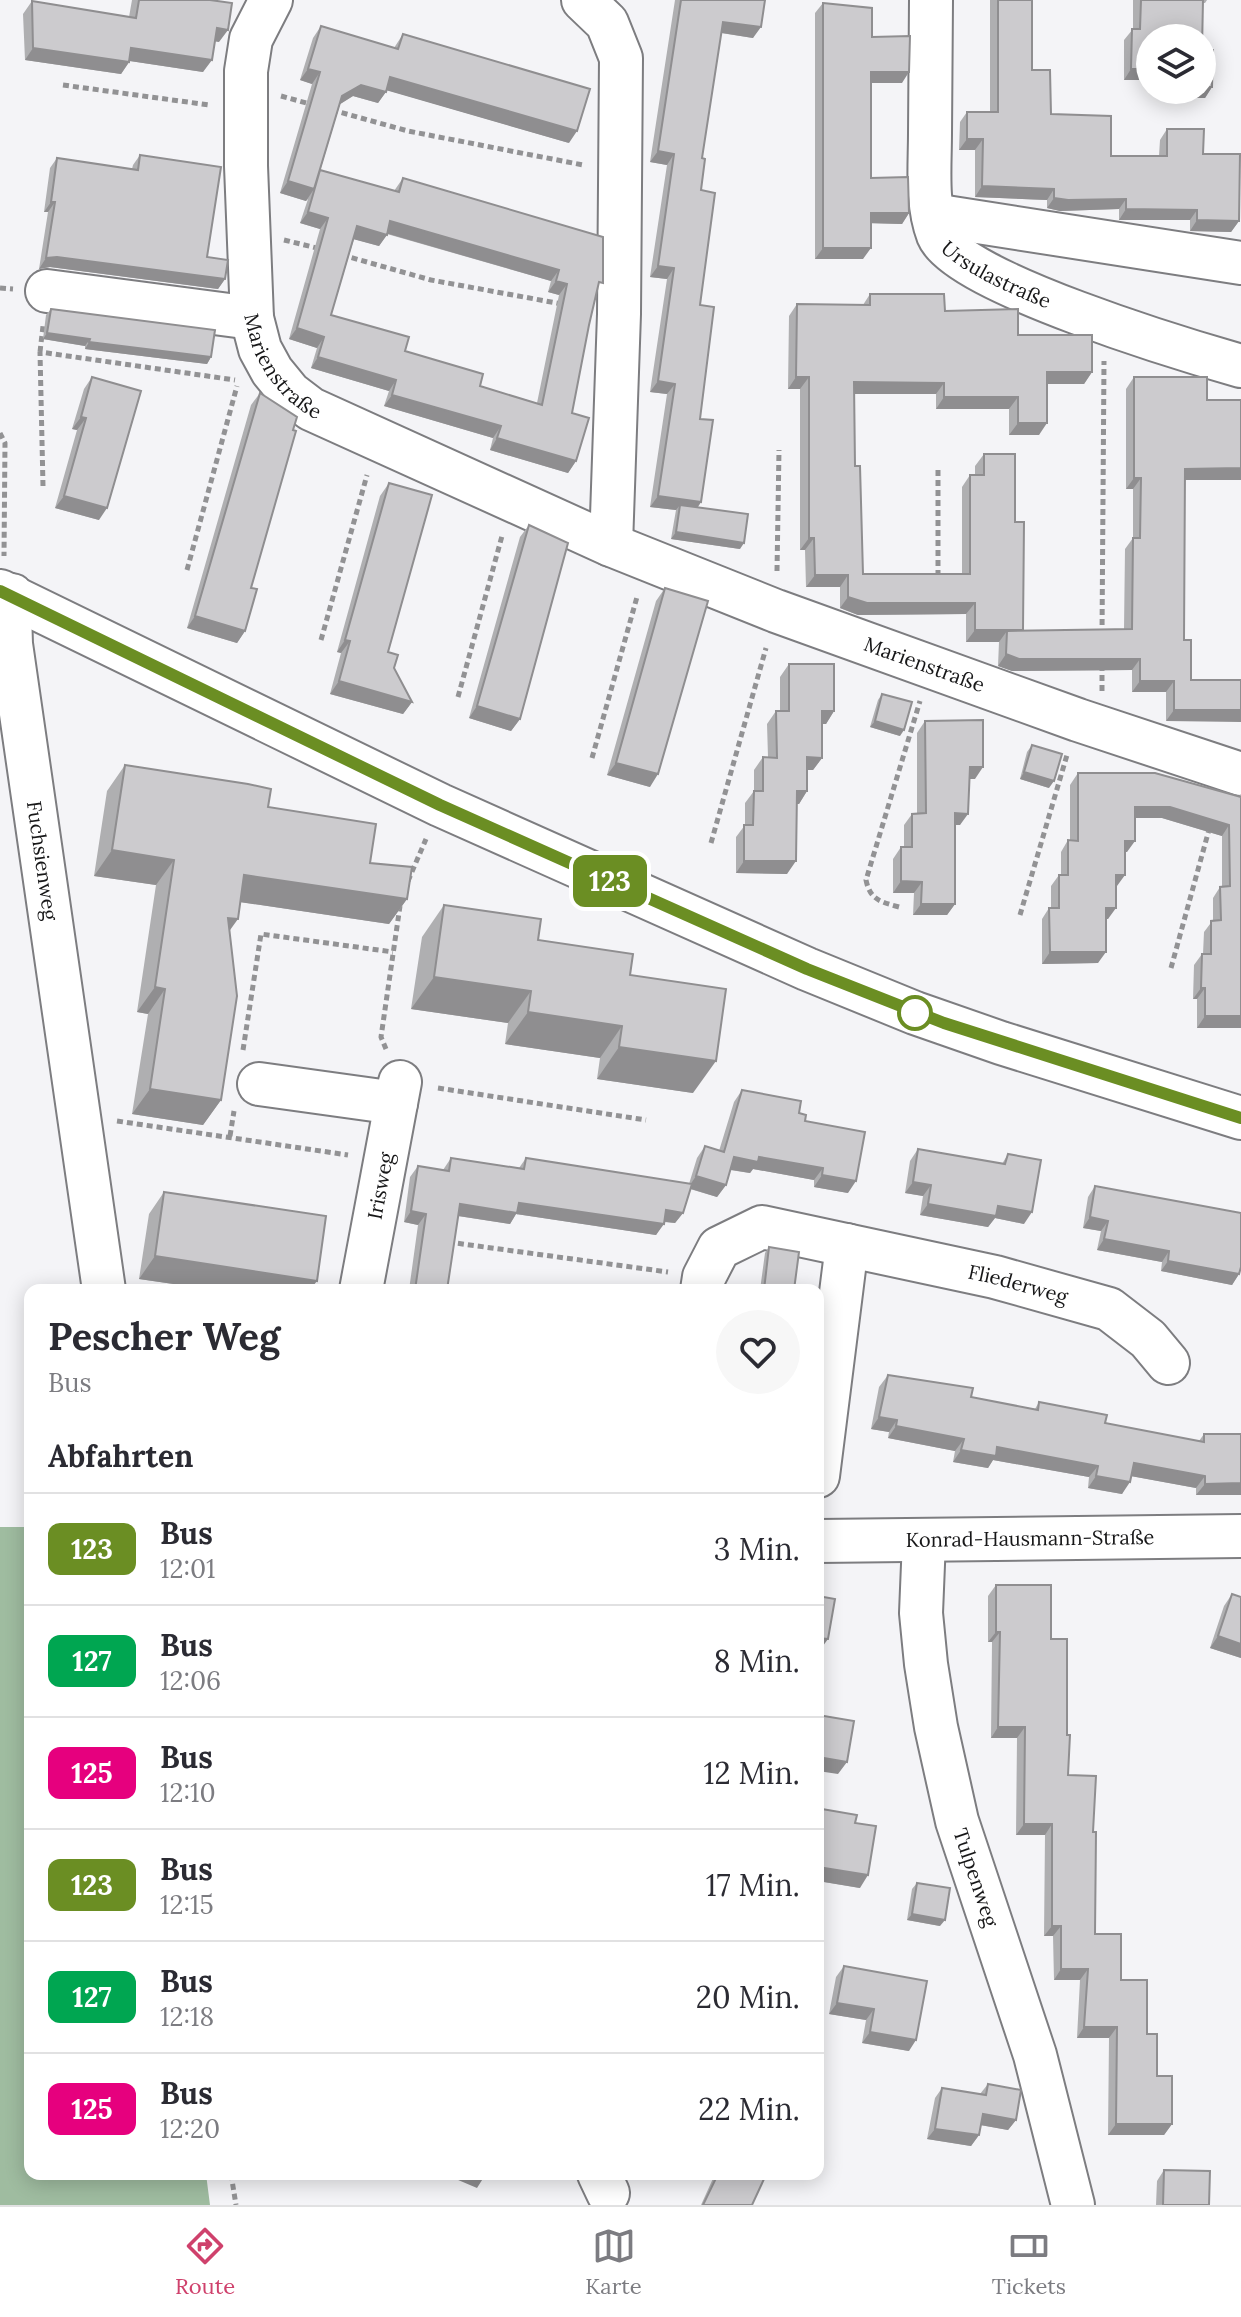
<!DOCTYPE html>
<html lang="de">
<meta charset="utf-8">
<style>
:root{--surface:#fff;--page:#f7f7f7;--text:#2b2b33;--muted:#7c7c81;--line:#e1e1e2;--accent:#cf416c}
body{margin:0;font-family:Lora,serif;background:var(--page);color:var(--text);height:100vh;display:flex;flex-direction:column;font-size:30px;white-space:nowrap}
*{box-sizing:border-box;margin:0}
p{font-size:26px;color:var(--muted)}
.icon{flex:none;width:44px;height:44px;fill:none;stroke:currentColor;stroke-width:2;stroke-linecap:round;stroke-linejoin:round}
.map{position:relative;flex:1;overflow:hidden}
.details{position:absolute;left:24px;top:1284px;width:800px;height:896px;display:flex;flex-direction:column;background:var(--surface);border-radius:16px;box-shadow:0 4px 20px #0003}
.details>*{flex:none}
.badge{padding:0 16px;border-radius:12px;font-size:28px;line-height:52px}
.fabs{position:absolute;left:1136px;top:24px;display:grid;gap:16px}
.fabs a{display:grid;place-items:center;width:80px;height:80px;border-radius:50%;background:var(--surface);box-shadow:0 4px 20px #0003;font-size:40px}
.map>.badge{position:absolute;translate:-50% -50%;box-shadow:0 0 0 4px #fff}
h2{padding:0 24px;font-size:30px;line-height:72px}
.round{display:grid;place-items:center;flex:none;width:84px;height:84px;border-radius:42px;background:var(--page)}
.overview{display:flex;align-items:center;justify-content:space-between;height:136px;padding:0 24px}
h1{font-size:38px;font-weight:700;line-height:60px}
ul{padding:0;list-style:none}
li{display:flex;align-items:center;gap:24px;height:112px;padding:0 24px;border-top:2px solid var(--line)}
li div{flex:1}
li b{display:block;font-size:30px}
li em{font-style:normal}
li .badge{min-width:88px;font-weight:700;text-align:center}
.tab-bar{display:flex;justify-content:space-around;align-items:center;height:112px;border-top:2px solid var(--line);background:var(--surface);font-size:22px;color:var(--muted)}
.tab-bar a{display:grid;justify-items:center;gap:4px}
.tab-bar .current{color:var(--accent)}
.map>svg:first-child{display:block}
.forest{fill:#9fbca0}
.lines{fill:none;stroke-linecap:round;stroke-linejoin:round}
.minor-casing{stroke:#7d7d80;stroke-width:46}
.path{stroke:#929294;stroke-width:5;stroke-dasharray:6 4;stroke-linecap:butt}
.minor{stroke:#fff;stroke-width:42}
.wall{fill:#afafb1;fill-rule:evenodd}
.shaded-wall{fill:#8f8e90}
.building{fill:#cccbce;stroke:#8f8e90;stroke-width:2;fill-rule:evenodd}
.line-casing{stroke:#fff;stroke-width:18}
.line{stroke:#6b8e23;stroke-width:12}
.stop-dot{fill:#fff;stroke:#6b8e23;stroke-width:4}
.labels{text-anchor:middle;stroke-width:6;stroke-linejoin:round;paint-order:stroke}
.street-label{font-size:20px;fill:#171718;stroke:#fff}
</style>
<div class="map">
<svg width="1241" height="2205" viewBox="0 0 1241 2205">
<rect width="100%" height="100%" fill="#f4f4f7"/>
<path class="forest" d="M0 1527H30V2174H206L210 2205H0Z"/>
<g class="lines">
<defs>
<g id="minor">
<path id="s1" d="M271 0 251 39 246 71V166L252 318 260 349 272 371 290 393 311 409 611 545 776 611 1078 720 1241 774"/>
<path d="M583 0 607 23 621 58 619 314 611 545"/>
<path id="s2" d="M931 0C931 44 930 89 930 133 930 167 926 203 938 235 957 282 1188 351 1241 366"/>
<path d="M933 215 1241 263"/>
<path d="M47 291 252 318"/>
<path d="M0 591 440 805 807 969 915 1013 1001 1043 1241 1118"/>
<path id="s3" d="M12 595 10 613 11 644 104 1290"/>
<path d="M259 1084 396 1103"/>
<path id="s4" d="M361 1290 400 1082"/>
<path id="s5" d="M702 1290 704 1277 719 1248 762 1227 995 1277 1109 1309 1148 1339 1168 1363"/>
<path d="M818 1476 847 1245"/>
<path id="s6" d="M924 1540 921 1613 926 1664 936 1727 957 1821 1035 2055 1073 2205"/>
<path id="s7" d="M818 1541 1241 1536"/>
<path d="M599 2174 608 2193"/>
</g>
</defs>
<use href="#minor" class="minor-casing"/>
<path class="path" d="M63 85 209 105
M281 96 310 104
M332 110 408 131 583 165
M284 240 321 249
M342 255 431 280 562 304
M0 288 13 289
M40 352 43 326
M0 433 5 443 4 556
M938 470V577
M43 486 40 352 235 380
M187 570 237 386
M777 571 779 450
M1102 635 1104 361
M321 640 367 475
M1102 691V665
M458 697 502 536
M592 758 637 597
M711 843 766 648
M408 881 426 839
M899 907C881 902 870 900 866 880L920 701
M1020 915 1067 755
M1171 968 1210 826
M386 1049 381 1037 400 906
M243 1050 261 934 393 952
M438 1088 646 1120
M117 1121 348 1155
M230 1136 234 1111
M448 1242 668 1272
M231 2174 236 2205"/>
<use href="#minor" class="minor"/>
</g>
<path class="wall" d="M132 0H210L219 42 215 41 203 72 130 61 121 74 25 60 23 14 32 1 129 17Z
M675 0H765L753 38 721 33 702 158 700 305 701 502 698 507 740 549 671 539 676 510 650 507 667 394 650 392 667 279 650 277 667 165 650 162Z
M990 0H1032V70L1051 114 1111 156H1159L1160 140 1167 129 1203 154 1239 221 1231 232 1190 231V220H1119V209L1060 211 1047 208V200L975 197V150H959L960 122 967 112H990Z
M1133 0H1207L1205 3H1203L1202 50 1212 87 1205 98H1176V90H1202V38L1150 80H1124V40L1133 29Z
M823 3 872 37 902 83H871V178L909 213 902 224 871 223 863 259H815V13Z
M321 26 394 48 403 34 569 143 387 90 378 103 353 96 340 104 320 171 394 191 403 178 597 291 589 325 572 413 576 461 568 473 490 450 493 438 384 406 389 391 311 368 317 348 289 339 320 229 300 223 308 199 306 201 280 193 312 84 300 80 313 38ZM387 234 551 281 548 292 559 295 537 403 480 386 405 351 331 315 354 239 379 246Z
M140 155 207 257 225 279 218 289 50 267 39 269 48 212H44L50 168 57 158 132 169 133 165Z
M870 294 945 311 1018 335 1092 372 1084 384H1047L1039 435H1009V409H936V394H854L855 466 863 574H962V487L970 475H975V466L984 454 1015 522 1022 631 1124 629 1125 549 1133 538V489H1126V389L1134 377 1207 400H1241V480H1185L1184 640 1191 680H1241L1166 721V692H1132V670L1012 671 998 666 999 642H966V614L858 615 840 608V587H806L805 550H800V389H788L789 316 797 304 863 305Z
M51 309 211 357 207 364 85 349V346L43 339 46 315Z
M92 377 99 520 55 508 77 430 72 429 84 389Z
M260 393 293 430 251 588 245 631 237 643 187 628 251 405Z
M389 483 388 652 394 668 412 702 403 714 330 694 341 653 337 652 380 496Z
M529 525 520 719 511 731 469 718 520 537Z
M665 588 650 787 607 775 656 601Z
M789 664 834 711 826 724H822V758L813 770H807V791L799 804H797L787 874 736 873V837L745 825V803L754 791V770L763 757H768L767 724 776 711H780V677Z
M882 694 900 736 870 727 878 700Z
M925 721 975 779H969L960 825H955V904L947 915H913L914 893H893V859L901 847H904V825L912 814H917V733Z
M1032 745 1049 788 1020 779 1027 752Z
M125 765 268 807 370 863 407 899 389 924 240 902 229 930 221 1100 203 1125 132 1114 148 1014 137 1012 156 885 94 876 107 791Z
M1078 773 1239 796 1241 794V1028H1197V999H1193L1194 965 1202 954H1203L1204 932 1213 920V898L1220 887H1222V836L1162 818H1135L1127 852H1125L1108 919H1106L1098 963 1042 964V919L1049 908H1051V886L1059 875H1061V852L1068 840H1070V785Z
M444 905 630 975 693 1093 597 1079 600 1058 505 1044 508 1023 411 1009 422 937Z
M742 1090 799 1113 805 1121 848 1193 814 1187V1180L753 1169 750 1173 730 1170 726 1185 717 1197 690 1189 683 1213 675 1223 664 1222 656 1235 516 1214 510 1224 458 1216 447 1290H409L418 1225 404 1222 410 1177 418 1166 443 1170 451 1158 519 1168 526 1158 689 1184 697 1158 705 1146 719 1151 734 1102Z
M918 1149 1002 1164 1008 1154 1024 1224 995 1218 988 1227 920 1215 923 1196 905 1193 910 1161Z
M1095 1186 1240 1269 1239 1274 1232 1285 1161 1271 1162 1262 1097 1250 1101 1231 1083 1228 1088 1197Z
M164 1192 310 1290H215L139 1279 149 1214Z
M769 1247 794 1290H760L765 1253Z
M888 1375 971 1397 1035 1409 1039 1402 1105 1423 1199 1441 1204 1434H1241V1495H1196V1488L1131 1476 1122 1494 1088 1488 1089 1477 993 1460 988 1468 953 1462 955 1451 888 1438 889 1432 871 1429 879 1387Z
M996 1585 1051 1639 1067 1735 1068 1775 1093 1832 1095 1934 1121 1980 1147 2034 1157 2076 1172 2124 1164 2135H1108L1109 2038H1077L1080 1980H1054L1053 1936H1044L1045 1835H1016L1017 1738H991L992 1642H988V1596Z
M1232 1594 1241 1658 1210 1648 1224 1606Z
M822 1809 855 1823 860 1888 818 1881V1816Z
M917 1883 940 1926 907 1920 912 1889Z
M844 1966 909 2051 862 2043 866 2020 829 2014 836 1977Z
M988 2084 1016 2120 1008 2130 980 2125 979 2135 971 2146 927 2139 935 2098 942 2088 980 2094Z
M1164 2170 1209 2205H1156L1157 2181Z
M715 2174H754L752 2205H701Z"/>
<path class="shaded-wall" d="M723 22 761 27 753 38 716 32Z
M217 28 228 30 219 42 208 40Z
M33 48 129 62 121 74 25 60Z
M131 48 212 60 203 72 123 60Z
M308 69 320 72 312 84 300 80Z
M1131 69H1150V80H1124Z
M871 72H909L902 83H863Z
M390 77 577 131 569 143 382 89Z
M361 85 386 92 378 103 353 96 334 108 342 96Z
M1202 87H1212L1205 98H1176L1181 90H1202Z
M967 139H983L975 150H959Z
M658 151 674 154 667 165 650 162Z
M288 181 314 189 306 201 280 193Z
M982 186 1054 189 1047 200 975 197Z
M1054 198 1126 199 1119 209 1060 211 1047 208Z
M51 202H55L48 212H44Z
M1126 209 1197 210 1190 220H1119Z
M308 212 328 218 320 229 300 223Z
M871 213H909L902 224 863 223Z
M1197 220 1239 221 1231 232 1190 231Z
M390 221 559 270 551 281 382 232Z
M357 226 387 235 379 246 349 238Z
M823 248H871L863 259H815Z
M57 257 225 279 218 289 50 267 39 269 46 258Z
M658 266 674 268 667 279 650 277Z
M556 281 567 284 559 295 548 292Z
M297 328 324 337 317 348 289 339Z
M47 333 90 339 85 346 43 339Z
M89 342 211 357 207 364 85 349Z
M318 357 396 380 389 391 311 368Z
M1047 372H1092L1084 384H1039Z
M796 377H809L800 389H788Z
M658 381 675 384 667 394 650 392Z
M854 382 944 383 936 394H845Z
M392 395 501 426 493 438 384 406Z
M944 397H1018L1009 409H936Z
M81 417 86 418 77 430 72 429Z
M1018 423H1047L1039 435H1009Z
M497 438 576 461 568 473 490 450Z
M1241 468V480H1177L1185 469Z
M1134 478H1141L1133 489H1126Z
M64 496 107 508 99 520 55 508Z
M658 496 701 502 694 512 680 505 676 510 650 507Z
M676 532 744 543 740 549 671 539Z
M809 538H814L805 550H800Z
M815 575H848L840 587H806Z
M848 597 975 603 966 614 858 615 840 608Z
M195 616 245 631 237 643 187 628Z
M975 630H1023L1007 631 999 642H966Z
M345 640 350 641 341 653 337 652Z
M1006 654 1140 659 1132 670 1012 671 998 666Z
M339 681 412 702 403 714 330 694Z
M1140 681H1174L1166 692H1132Z
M477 706 520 719 511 731 469 718Z
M1174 710H1241V722L1166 721Z
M822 711H834L826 724H813Z
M875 721 904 730 900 736 870 727Z
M807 757 822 758 813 770H798Z
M616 763 658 774 650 787 607 775Z
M970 767H983L975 779H962Z
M1024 772 1054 781 1049 788 1020 779Z
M797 791H807L799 804H788Z
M1135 807H1170L1229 825 1222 836 1162 818H1127Z
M955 813 968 814 960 825H947Z
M1125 841H1135L1127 852H1117Z
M112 850 174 860 156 885 94 876Z
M744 861H796L787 874 736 873Z
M244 875 407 899 389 924 226 900Z
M1116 875H1125L1117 886H1108Z
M901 881 922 882 914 893H893Z
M921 904H955L947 915H913Z
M1106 908H1116L1108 919H1098Z
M228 918 238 919 220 944Z
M1050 952H1106L1098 963 1042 964Z
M434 977 531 991 508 1023 411 1009Z
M155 987 165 989 148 1014 137 1012Z
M1201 988H1205L1197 999H1193Z
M528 1012 622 1026 600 1058 505 1044Z
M1205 1016H1241V1028H1197Z
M619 1047 716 1061 693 1093 597 1079Z
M150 1089 221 1100 203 1125 132 1114Z
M734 1157H759L823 1168 814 1180 753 1169 750 1173 726 1169Z
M822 1175 856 1181 848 1193 814 1187Z
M696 1176 726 1185 717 1197 688 1188Z
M913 1182 931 1185 923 1196 905 1193Z
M519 1203 664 1224 656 1235 516 1214 510 1224 452 1215 460 1204Z
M928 1204 998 1206 1032 1212 1024 1224 995 1218 988 1227 920 1215Z
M666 1210 683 1213 675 1223 659 1221Z
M411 1211 426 1214 418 1225 404 1222Z
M1090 1217 1108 1221 1101 1231 1083 1228Z
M1104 1239 1169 1251 1162 1262 1097 1250Z
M155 1256 317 1281 310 1290H215L139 1279Z
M1168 1261 1239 1274 1232 1285 1161 1271Z
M879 1417 897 1420 889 1432 871 1429Z
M896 1426 964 1439 955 1451 888 1438Z
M997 1447 1098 1466 1089 1477 993 1460 988 1468 953 1462 961 1450Z
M1134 1463 1205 1476 1196 1488 1125 1475Z
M1096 1476 1130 1482 1122 1494 1088 1488Z
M1241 1483V1495H1196L1205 1484Z
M996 1632H1000L992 1642H988Z
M1218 1636 1241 1644V1658L1210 1648Z
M818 1638 828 1639 820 1650H818Z
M998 1727H1025L1017 1738H991Z
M818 1757 847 1762 838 1774 818 1771Z
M1024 1824H1052L1045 1835H1016Z
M818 1867 868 1875 860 1888 818 1881Z
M912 1914 945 1920 940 1926 907 1920Z
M1052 1926H1061L1053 1936H1044Z
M1061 1969H1088L1080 1980H1054Z
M837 2003 874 2009 866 2020 829 2014Z
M1084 2027H1117L1109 2038H1077Z
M870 2032 916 2040 909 2051 862 2043Z
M983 2114 1016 2120 1008 2130 975 2124Z
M1116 2124H1172L1164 2135H1108Z
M935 2129 979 2135 971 2146 927 2139Z
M444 2174H478L484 2177 477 2188Z"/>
<path class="building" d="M139 0H210L232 3 228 30 217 28 212 60 131 48 129 62 33 48 32 1 136 18Z
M681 0H765L761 27 723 22 702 158 705 159 701 190 715 193 700 305 714 307 700 419 713 420 701 502 658 496 675 384 658 381 674 268 658 266 674 154 658 151Z
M998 0H1032V70H1050L1051 114 1111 116V156H1167V129H1204L1203 154H1240L1239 221 1197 220V210L1126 209V199L1068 200 1054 198V189L982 186 983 139H967V112H998Z
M1141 0H1203L1202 50H1213L1212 87H1202V38H1150V69H1131L1132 29H1140Z
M823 3 872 8V37L910 36 909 72H871V178L908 177 909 213H871V248H823Z
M321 26 398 49 403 34 590 89 577 131 390 77 386 92 361 85 342 96 314 189 288 181 320 72 308 69Z
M140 155 221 167 207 257 228 260 225 279 57 257 46 258 55 202H51L57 158 138 170Z
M320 170 399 192 403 178 603 237V283L599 282 589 325 572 413 589 418 576 461 497 438 501 426 392 395 396 380 318 357 324 337 297 328 328 218 308 212ZM390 221 559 270 556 281 567 284 542 405 480 386 483 374 405 351 409 337 331 315 357 226 387 235Z
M870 294H944L945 311 1018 309V335H1092V372H1047V423H1018V397H944V383L854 382 855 466H860L863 574H970V475H984V454H1015V522H1024L1023 630H975V603H867L848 597V575H815L814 538H809V377H796L797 304 870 305Z
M51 309 215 330 211 357 89 342 90 339 47 333Z
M92 377 141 391 107 508 64 496 86 418 81 417Z
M1134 377H1207V400H1241V468L1185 469 1184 640H1191V680H1241V710H1174V681H1140V659H1019L1006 654 1007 631 1132 629 1133 538H1140L1141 478H1134Z
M260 393 297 417 293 430 296 431 251 588 257 589 245 631 195 616Z
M389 483 432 495 388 652 398 655 394 668 412 702 339 681 350 641 345 640Z
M680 505 748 514 744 543 676 532Z
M529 525 568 543 520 719 477 706Z
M665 588 708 601 658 774 616 763Z
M789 664H834V711H822V758L807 757V791H797L796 861H744V825H753L754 791H763V757L777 758 776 711H789Z
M882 694 912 702 904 730 875 721Z
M983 720V767H970L968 814 955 813V904H921L922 882 901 881V847H912V814L926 813 925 721Z
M1032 745 1062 754 1054 781 1024 772Z
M125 765 248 784 271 789 268 807 376 824 370 863 412 867 407 899 244 875 238 919 228 918 237 996 221 1100 150 1089 165 989 155 987 174 860 112 850Z
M1078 773H1155L1241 797V1016H1205V988H1201L1202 954H1211V921L1221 920 1220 887 1230 886 1229 825 1170 807H1135V841H1125V875H1116V908H1106V952H1050L1049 908H1059V875H1068V840L1078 841Z
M444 905 541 919 538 940 633 954 630 975 726 989 716 1061 619 1047 622 1026 528 1012 531 991 434 977Z
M742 1090 801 1101 799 1113 806 1115 805 1121 865 1132 856 1181 822 1175 823 1168 759 1157 758 1162 734 1157 726 1185 696 1176 705 1146 724 1152Z
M918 1149 1005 1164 1008 1154 1041 1160 1032 1212 998 1206 996 1216 928 1204 931 1185 913 1182Z
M451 1158 524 1169 526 1158 692 1184 683 1213 666 1210 664 1224 519 1203 517 1213 460 1204 447 1290H415L426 1214 411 1211 418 1166 449 1171Z
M1095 1186 1241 1213V1267L1239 1274 1168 1261 1169 1251 1104 1239 1108 1221 1090 1217Z
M164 1192 326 1216 317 1281 155 1256Z
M769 1247 799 1252 794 1290H764Z
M888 1375 973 1388 971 1397 1038 1410 1039 1402 1107 1415 1105 1423 1204 1442V1434H1241V1483L1205 1484V1476L1134 1463 1130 1482 1096 1476 1098 1466 997 1447 996 1456 961 1450 964 1439 896 1426 897 1420 879 1417Z
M996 1585H1051V1639H1067V1735H1070L1068 1775 1096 1776 1093 1832H1096L1095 1934H1121V1980H1147V2034H1157V2076H1172V2124H1116L1117 2027H1084L1088 1969H1061V1926H1052V1824H1024L1025 1727H998L1000 1632H996Z
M1232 1594 1241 1597V1644L1218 1636Z
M818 1596 835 1599 828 1639 818 1638Z
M818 1715 854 1721 847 1762 818 1757Z
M822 1809 857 1815 855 1823 876 1826 868 1875 818 1867V1833Z
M917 1883 950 1888 945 1920 912 1914Z
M844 1966 927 1981 916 2040 870 2032 874 2009 837 2003Z
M988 2084 1021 2090 1016 2120 983 2114 979 2135 935 2129 942 2088 986 2095Z
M1164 2170 1210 2171 1209 2205H1163Z
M718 2174H754L764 2179 752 2205H703Z"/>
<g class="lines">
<defs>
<path id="line" d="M0 591 440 805 807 969 944 1023 1241 1118"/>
</defs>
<use href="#line" class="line-casing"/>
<use href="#line" class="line"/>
</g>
<circle class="stop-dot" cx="915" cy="1013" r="16"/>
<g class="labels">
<g class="street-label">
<text dy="7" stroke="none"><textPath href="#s2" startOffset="308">Ursulastraße</textPath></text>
<text dy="7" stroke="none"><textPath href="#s1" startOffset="382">Marienstraße</textPath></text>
<text dy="7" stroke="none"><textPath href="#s1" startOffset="1100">Marienstraße</textPath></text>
<text dy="7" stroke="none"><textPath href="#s3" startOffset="268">Fuchsienweg</textPath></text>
<text dy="7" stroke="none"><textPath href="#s4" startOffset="106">Irisweg</textPath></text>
<text dy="7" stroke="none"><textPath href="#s5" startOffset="356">Fliederweg</textPath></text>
<text dy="7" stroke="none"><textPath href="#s7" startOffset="212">Konrad-Hausmann-Straße</textPath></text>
<text dy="7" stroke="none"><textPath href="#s6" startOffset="344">Tulpenweg</textPath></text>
</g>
</g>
</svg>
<div class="fabs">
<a><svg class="icon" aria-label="layers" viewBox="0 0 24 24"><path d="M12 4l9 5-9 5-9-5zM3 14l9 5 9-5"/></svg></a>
</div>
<b class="badge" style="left:610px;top:881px;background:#6b8e23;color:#fff">123</b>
<section class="details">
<div class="overview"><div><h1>Pescher Weg</h1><p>Bus</p></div><a class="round"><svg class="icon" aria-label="heart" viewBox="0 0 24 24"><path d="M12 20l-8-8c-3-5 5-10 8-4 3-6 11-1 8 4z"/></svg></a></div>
<h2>Abfahrten</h2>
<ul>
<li><span class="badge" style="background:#6b8e23;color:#fff">123</span><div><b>Bus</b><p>12:01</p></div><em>3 Min.</em></li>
<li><span class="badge" style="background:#00a651;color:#fff">127</span><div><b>Bus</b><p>12:06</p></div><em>8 Min.</em></li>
<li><span class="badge" style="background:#e6007e;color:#fff">125</span><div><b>Bus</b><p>12:10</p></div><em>12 Min.</em></li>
<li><span class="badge" style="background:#6b8e23;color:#fff">123</span><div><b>Bus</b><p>12:15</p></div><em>17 Min.</em></li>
<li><span class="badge" style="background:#00a651;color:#fff">127</span><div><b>Bus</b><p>12:18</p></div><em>20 Min.</em></li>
<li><span class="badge" style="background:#e6007e;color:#fff">125</span><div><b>Bus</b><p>12:20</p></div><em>22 Min.</em></li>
</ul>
</section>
</div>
<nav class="tab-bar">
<a class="current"><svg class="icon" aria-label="directions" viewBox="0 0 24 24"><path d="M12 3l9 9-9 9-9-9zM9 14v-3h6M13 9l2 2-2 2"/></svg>Route</a>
<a><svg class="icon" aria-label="map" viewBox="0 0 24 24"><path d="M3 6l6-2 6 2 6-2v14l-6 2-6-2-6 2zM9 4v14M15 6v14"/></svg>Karte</a>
<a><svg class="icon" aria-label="tickets" viewBox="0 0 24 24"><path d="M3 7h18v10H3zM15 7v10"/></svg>Tickets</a>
</nav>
